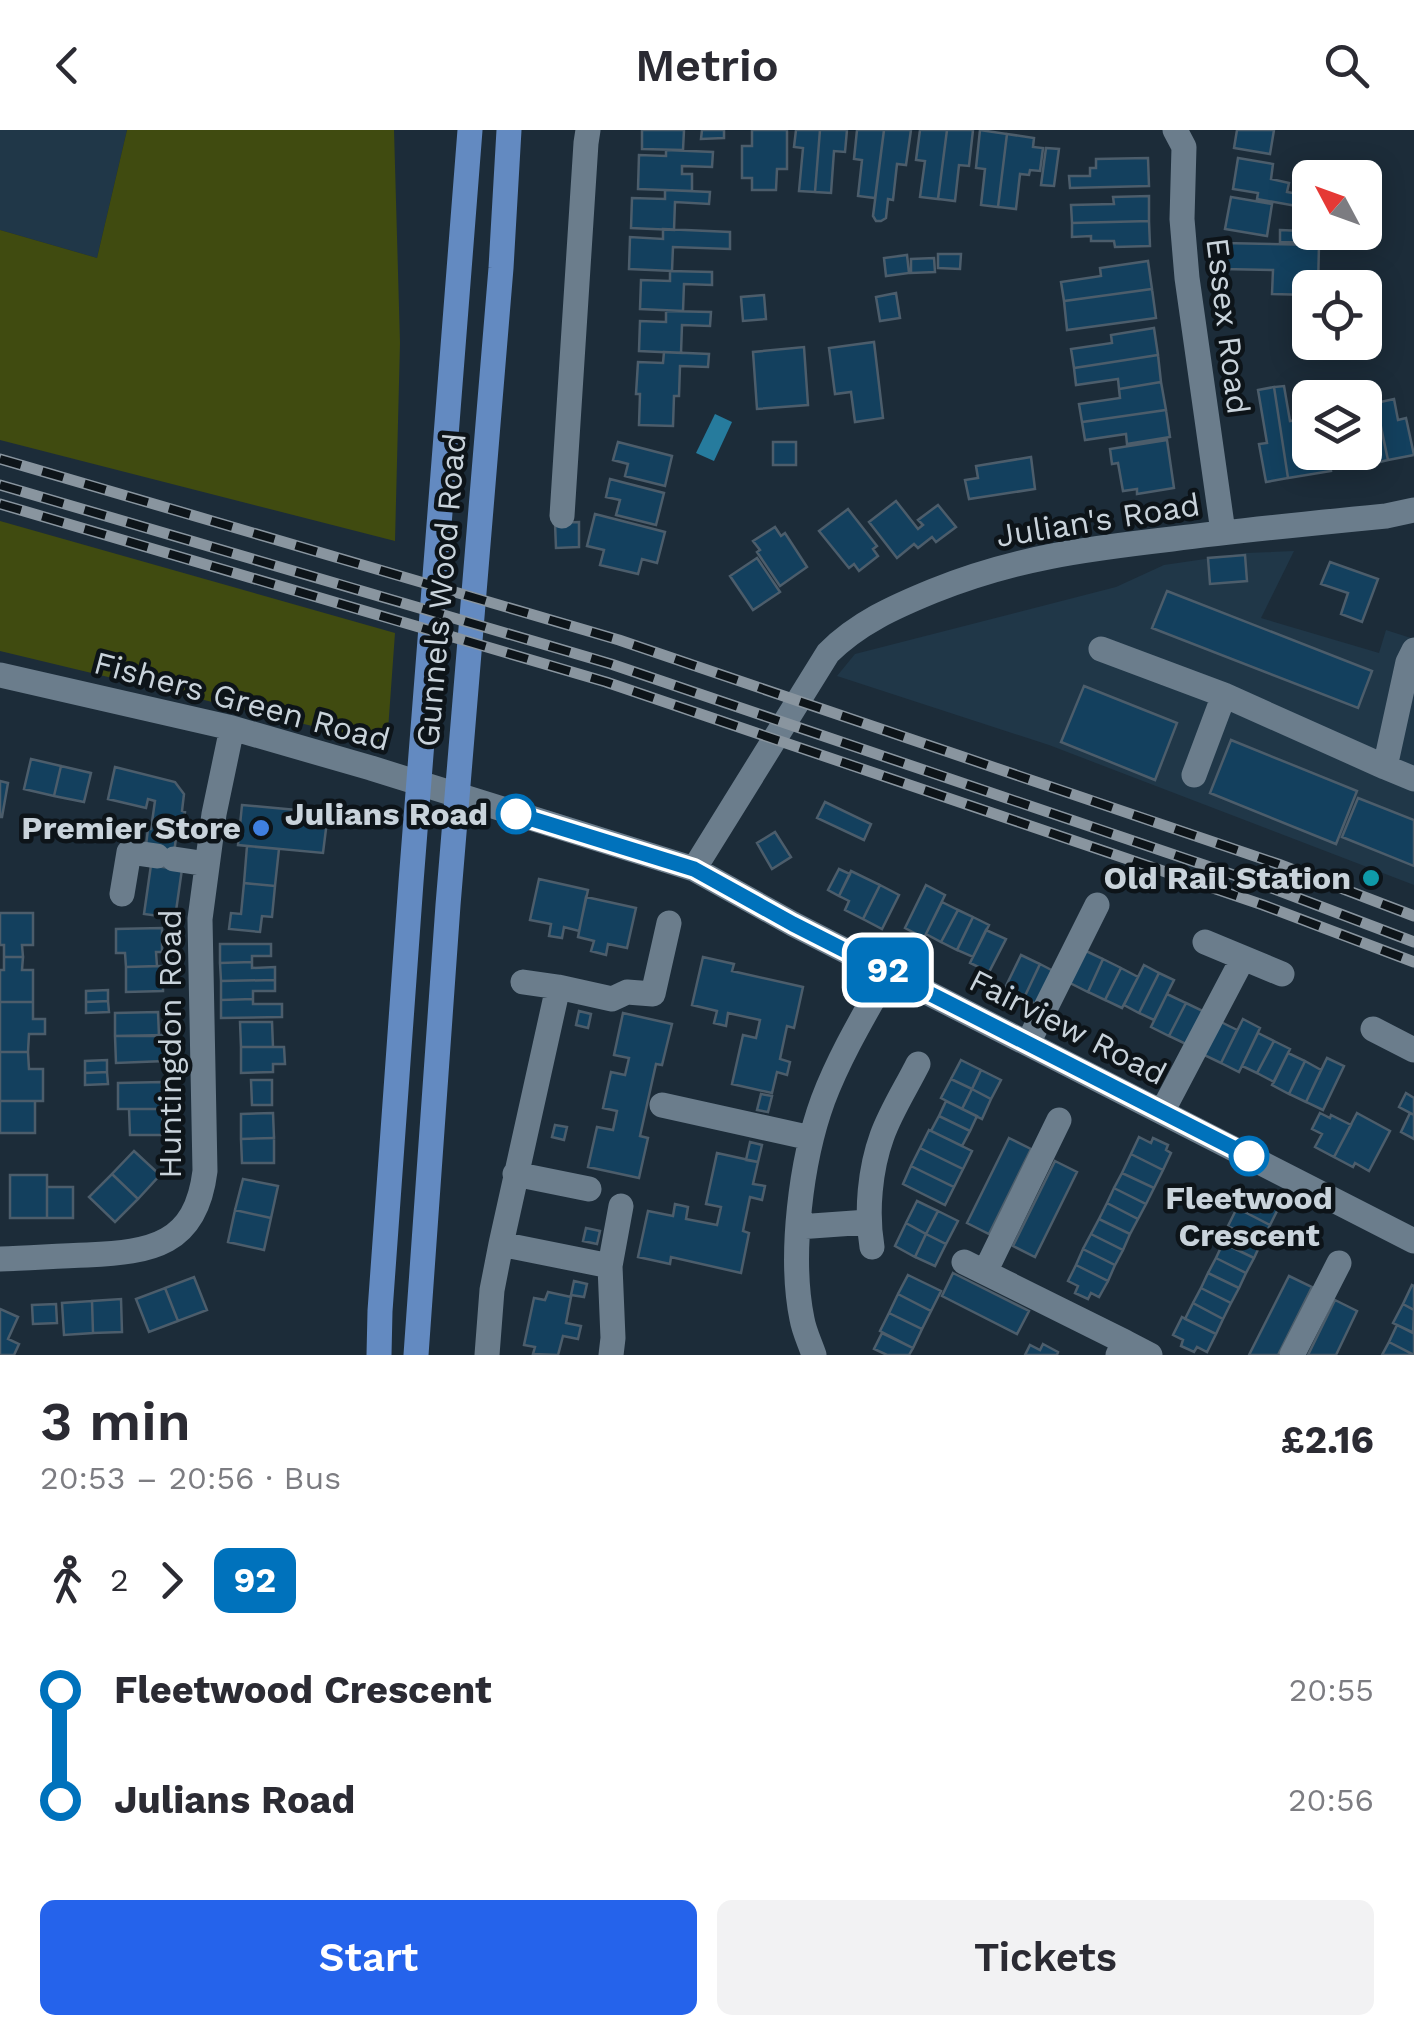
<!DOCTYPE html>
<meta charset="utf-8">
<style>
:root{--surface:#fff;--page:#f2f2f3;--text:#2b2b33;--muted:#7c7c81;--accent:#2563eb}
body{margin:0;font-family:"Work Sans",sans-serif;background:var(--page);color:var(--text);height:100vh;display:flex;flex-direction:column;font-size:38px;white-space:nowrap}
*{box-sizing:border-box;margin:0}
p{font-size:32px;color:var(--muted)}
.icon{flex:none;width:55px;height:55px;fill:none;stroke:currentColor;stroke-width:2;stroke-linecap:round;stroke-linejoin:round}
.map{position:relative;height:1225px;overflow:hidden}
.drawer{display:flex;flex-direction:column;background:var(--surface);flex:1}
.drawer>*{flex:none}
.badge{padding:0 20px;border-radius:15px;font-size:35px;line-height:65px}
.needle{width:65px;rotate:311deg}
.buttons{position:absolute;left:1292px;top:30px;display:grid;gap:20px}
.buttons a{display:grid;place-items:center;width:90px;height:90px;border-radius:15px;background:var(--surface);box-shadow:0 5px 25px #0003;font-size:50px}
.map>.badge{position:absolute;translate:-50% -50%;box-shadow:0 0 0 5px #fff}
.legs{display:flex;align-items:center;gap:15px;height:110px;padding:0 40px;font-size:32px}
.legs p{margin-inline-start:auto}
.summary{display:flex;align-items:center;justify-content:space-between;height:170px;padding:0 40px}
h1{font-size:55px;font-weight:600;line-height:75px}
.cta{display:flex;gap:20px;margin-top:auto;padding:20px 40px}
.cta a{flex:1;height:115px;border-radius:15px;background:var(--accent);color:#fff;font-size:40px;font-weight:600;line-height:115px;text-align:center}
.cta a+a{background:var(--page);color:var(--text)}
ul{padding:0 40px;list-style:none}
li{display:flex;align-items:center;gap:35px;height:110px;font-size:38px}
li i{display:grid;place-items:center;width:15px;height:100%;margin:0 12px;background:currentColor}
li i::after{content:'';width:25px;height:25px;margin:-12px;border:8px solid;border-radius:50%;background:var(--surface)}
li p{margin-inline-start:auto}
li:first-child i{background:linear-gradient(#0000 50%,currentColor 0)}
li:last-child i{background:linear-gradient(currentColor 50%,#0000 0)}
header{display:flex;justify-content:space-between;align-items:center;height:130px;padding:0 40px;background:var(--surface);font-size:45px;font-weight:600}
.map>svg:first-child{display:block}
.built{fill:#203748}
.green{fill:#404b10}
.water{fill:#267b9d}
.building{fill:#13405e;stroke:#4c5d6b;stroke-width:2.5}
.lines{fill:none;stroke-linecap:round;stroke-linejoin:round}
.minor{stroke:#6b7d8c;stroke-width:25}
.major{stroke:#638ac1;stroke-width:25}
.rail-casing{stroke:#89959f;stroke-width:11}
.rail{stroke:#0d1419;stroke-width:8;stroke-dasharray:22;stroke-linecap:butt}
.line-1-casing{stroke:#fff;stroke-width:22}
.line-1{stroke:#0072bc;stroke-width:15}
.stop-1-dot{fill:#fff;stroke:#0072bc;stroke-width:5}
.shop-dot{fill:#3f7fe0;stroke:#0d1419;stroke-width:4}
.culture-dot{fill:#0f9aa8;stroke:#0d1419;stroke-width:4}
.labels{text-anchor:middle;stroke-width:9;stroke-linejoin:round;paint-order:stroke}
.street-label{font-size:32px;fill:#c9d3db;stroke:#0d1419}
.stop-label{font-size:32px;font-weight:bold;fill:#c9d3db;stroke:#0d1419;text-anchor:end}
.poi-label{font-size:32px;font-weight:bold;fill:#c9d3db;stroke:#0d1419;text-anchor:end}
</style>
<header><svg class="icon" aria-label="back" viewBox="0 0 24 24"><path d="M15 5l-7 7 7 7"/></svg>Metrio<svg class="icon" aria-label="search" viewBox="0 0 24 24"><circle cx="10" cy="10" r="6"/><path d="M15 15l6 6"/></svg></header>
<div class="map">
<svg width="1414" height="1225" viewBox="0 0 1414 1225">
<rect width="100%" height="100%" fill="#1c2c39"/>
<path class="built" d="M0 0H127L97 128 0 100Z
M1294 421 1261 488 1379 523 1386 500 1414 509V755L1049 615 837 546 855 524 1116 457 1164 435 1246 423Z"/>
<path class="green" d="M127 0H394L400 213 395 411 0 310V100L97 128Z
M0 391 395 503 387 614 0 521Z"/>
<path class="water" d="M715 284 732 292 714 331 696 323Z"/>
<path class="building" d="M642 0H684L683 20 642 19Z
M702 0H724V8L701 9Z
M752 0H787V39H777L776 60H752V48H742V16H752Z
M796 0H820L815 62 799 61 803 18 794 17Z
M820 0H847L845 22 834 21 831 63 815 62Z
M857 0H884L875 68 858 66 862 30 854 29Z
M884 0H911L906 35 897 34 893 70 888 69 886 88 881 91H876L873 86Z
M920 0H947L938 69 920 67 925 31 916 30Z
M947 0H973L969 36 959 35 955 71 938 69Z
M980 0 1007 4 998 77 981 75 985 39 976 38Z
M1237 0H1274L1270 24 1234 18Z
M1007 4 1034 8 1033 17 1043 18 1040 41 1030 40 1029 45 1020 44 1016 79 998 77Z
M1046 18 1059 19 1054 56 1041 55Z
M666 20 713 22 712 37 682 36V44H692V61L638 59 639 25 666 26Z
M1148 28 1149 56 1070 58 1069 46H1090V38H1096V29Z
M1238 28 1273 34 1271 49 1289 53 1287 62 1304 65 1302 77 1257 69 1258 63 1233 59Z
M665 60 710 62 709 74 675 72 674 100 631 98 632 68 665 69Z
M1149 66V91L1072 93 1071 75 1114 74 1113 67Z
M1231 67 1272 74 1267 106 1225 99Z
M1149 91 1150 116 1115 117 1114 111H1091V106L1072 107V93Z
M663 99 730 102V119L673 117 672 141 629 139 630 107 663 109Z
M1280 100 1326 102V113L1280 112Z
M1223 113 1319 115 1318 158H1310V165L1272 164 1273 140 1223 139Z
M938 124H961L960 139 938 138Z
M907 125 909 143 886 146 884 128Z
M934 128 935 142 911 143V129Z
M1148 131 1152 159 1064 171 1061 152 1101 146 1100 138Z
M670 141 712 142V155L684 154 683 181 640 179 641 150 670 151Z
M1152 159 1156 188 1067 200 1064 171Z
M896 163 900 188 880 191 876 167Z
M764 165 766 189 743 191 741 167Z
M666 181 711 182 710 196 682 195 681 223 639 221 640 191 666 192Z
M1154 198 1158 225 1074 238 1071 219 1112 213 1111 205Z
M874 212 883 288 855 292 851 262 835 264 829 218Z
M804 217 808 275 757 279 753 222Z
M664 222 709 224 708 237 680 236 679 266H674L673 296 639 295 640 264H636L638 232 663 233Z
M1158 225 1161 252 1119 259 1118 249 1076 255 1074 238Z
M1161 252 1166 280 1082 292 1079 274 1120 268 1119 259Z
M1284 256 1290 291 1297 290 1299 307 1310 306V322H1328L1331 341 1288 348 1274 257Z
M1274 257 1288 348 1266 352 1259 314 1267 313 1258 260Z
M1373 261 1388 330 1363 336 1360 322H1365V268L1353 266Z
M1394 269 1398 290 1406 288 1414 325 1388 330 1376 273Z
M1166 280 1170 307 1127 314 1126 304 1085 310 1082 292Z
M1167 310 1174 358 1137 364V359L1123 361 1118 333 1112 334 1110 319Z
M618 312 672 326 665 356 625 346 628 334 613 330Z
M773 312H796V335H773Z
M1031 327 1035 359 969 369 965 350 978 348 976 336Z
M610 349 664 363 656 395 616 385 620 370 606 367Z
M896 371 918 399 923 395 918 390 938 375 956 397 936 412 932 407 918 418 914 414 897 428 869 392Z
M848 379 877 416 873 419 878 426 859 441 854 434 849 438 819 401Z
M595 384 665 402 657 433 642 429 638 444 600 435 604 420 587 416Z
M579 392V417L556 418 555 393Z
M775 397 781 406 785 403 807 437 780 456 757 422 760 420 753 411Z
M1245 425 1247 451 1210 454 1208 428Z
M757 428 780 462 753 480 730 446Z
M1330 432 1378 449 1362 492 1341 484 1348 463 1321 454Z
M1167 461 1372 541 1358 578 1152 498Z
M1084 556 1177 593 1155 650 1061 612Z
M1231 610 1357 661 1336 714 1210 663Z
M31 629 61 636 54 666 24 659Z
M61 636 91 643 84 672 54 666Z
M115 637 175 652 184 664 182 681 185 682 181 709 176 708 172 738 155 736 146 715 148 699H151L155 671 148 669 146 678 108 669Z
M0 651 8 653 2 687H0Z
M1358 668 1414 690V736L1342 707Z
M825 672 871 694 864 710 817 688Z
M242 675 328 683 323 723 238 715Z
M775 702 791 727 772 739 757 713Z
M247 716 279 719 275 756 244 753Z
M151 735 182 739 175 788 144 784Z
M839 739 850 744 839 766 828 760Z
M851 741 880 755 863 789 845 780 849 771 839 766Z
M539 749 588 760 579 801 564 797 562 808 549 806 551 794 530 790Z
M244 753 275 756 272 787 262 786 260 802 229 799 231 783 241 784Z
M880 755 899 765 882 799 863 789Z
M926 755 945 765 924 808 905 798Z
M586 767 636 778 627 818 608 814 606 825 591 821 594 811 578 807Z
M942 772 958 780 941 812 926 804Z
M958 780 973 787 957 820 941 812Z
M0 783H33V815H22L23 827H4V815H0Z
M973 787 989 795 973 827 957 820Z
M162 798V822H156L157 836 126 837 125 823H116V799Z
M986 800 1006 809 989 842 970 833Z
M220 814H271V826H252V832L220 833Z
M1086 821 1103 829 1088 862 1070 853Z
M1021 825 1040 834 1024 868 1005 858Z
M4 827H23L22 840H33V872H0V840H4Z
M703 827 734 834 732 841 803 857 794 898 787 896 780 929 790 932 787 945 777 942 772 963 732 954 743 905 756 908 760 890 728 883 726 896 714 893 717 881 692 875Z
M1103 829 1121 838 1105 870 1088 862Z
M252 832V838L275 837V850L221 851 220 833Z
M1040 834 1059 844 1042 877 1024 868Z
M1144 835 1159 843 1139 883 1124 875Z
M163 836V861L126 862V837Z
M1121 838 1138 847 1122 878 1105 870Z
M1159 843 1174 850 1154 890 1139 883Z
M275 850V861H253V869L221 870V851Z
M108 860V871L86 872V861Z
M1167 864 1186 873 1169 906 1151 897Z
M253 869V874H282V887L221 888V870Z
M108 871 109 882 86 883V872Z
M0 872H33V889H45V904H29L28 922H0Z
M1186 873 1205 882 1188 915 1169 906Z
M579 881 591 884 588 898 576 895Z
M158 882 159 906H115V883Z
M623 883 672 894 662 935 656 934 640 1006 648 1008 639 1048 588 1037 597 997 613 1000 617 981 603 978 611 942 625 945 629 928 614 925Z
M1243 889 1260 898 1239 942 1221 933Z
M1219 891 1237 900 1221 933 1202 924Z
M240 892H272L273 917H241Z
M1258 903 1274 911 1257 943 1242 936Z
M165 905V931L116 933 115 906Z
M1274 911 1290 919 1274 952 1257 943Z
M241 917H284L285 934H273V942L241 943Z
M0 922H28L29 939H43V971H0Z
M1288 923 1305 931 1289 964 1272 955Z
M1327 928 1344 936 1323 980 1306 972Z
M107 930V942L85 943V931Z
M961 930 981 940 972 959 951 949Z
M1305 931 1321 940 1306 972 1289 964Z
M981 940 1001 950 991 969 972 959Z
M107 942 108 954 85 955V943Z
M951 949 972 959 962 979 941 968Z
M251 950H272V975H252Z
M162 952V979H118V953Z
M972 959 991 969 982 989 962 979Z
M1406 963 1414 968V985L1399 977Z
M761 964 772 966 768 982 757 980Z
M0 971H35V1003H0Z
M946 971 977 986 970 1001 939 986Z
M129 979H162L163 1005H130Z
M273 983 274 1008 241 1009V984Z
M1320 983 1330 988 1331 985 1351 995 1334 1027 1315 1017 1322 1004 1312 999Z
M1357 983 1390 1001 1369 1041 1355 1033 1353 1037 1334 1027Z
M1410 983 1414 985V1009L1401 1002Z
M939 986 970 1001 962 1016 931 1001Z
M555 995 567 997 564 1010 552 1007Z
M929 1000 972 1021 963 1039 920 1018Z
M1139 1007 1151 1013 1153 1008 1168 1015 1166 1020 1171 1023 1163 1040 1131 1024Z
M274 1008V1033H242L241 1009Z
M1009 1008 1031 1019 989 1104 967 1093Z
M750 1012 762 1015 758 1032 746 1030Z
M920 1018 963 1039 954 1057 911 1036Z
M134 1021 160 1045 138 1069 112 1044Z
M717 1023 758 1032 753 1054 765 1056 762 1070 750 1067 743 1101 749 1103 741 1143 671 1127 670 1134 638 1127 648 1081 673 1086 675 1074 688 1077 686 1089 717 1095 721 1077 706 1074Z
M1131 1024 1163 1040 1154 1058 1122 1043Z
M1055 1031 1077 1042 1035 1127 1013 1116Z
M911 1036 954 1057 945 1075 903 1054Z
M1122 1043 1154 1058 1146 1074 1114 1058Z
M112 1044 138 1069 115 1092 89 1067Z
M10 1045H47V1088H10Z
M243 1049 278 1056 271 1088 235 1080Z
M47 1057H73V1088H47Z
M1114 1058 1146 1074 1138 1089 1107 1073Z
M1246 1060 1256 1065 1259 1060 1272 1066 1269 1072 1279 1077 1270 1095 1237 1078Z
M917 1071 938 1081 926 1104 906 1093Z
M1107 1073 1138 1089 1130 1104 1099 1089Z
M1237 1078 1270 1095 1261 1113 1228 1096Z
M235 1080 271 1088 264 1120 228 1112Z
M938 1081 958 1091 946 1114 926 1104Z
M1099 1089 1130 1104 1123 1120 1091 1104Z
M906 1093 926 1104 915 1127 895 1116Z
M586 1098 600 1101 597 1114 583 1111Z
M1231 1098 1261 1113 1254 1128 1223 1113Z
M926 1104 946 1114 935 1136 915 1127Z
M1091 1104 1123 1120 1115 1135 1083 1119Z
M1223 1113 1254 1128 1246 1143 1216 1128Z
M1083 1119 1115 1135 1108 1151 1076 1135Z
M1216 1128 1246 1143 1239 1158 1208 1143Z
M1076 1135 1108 1151 1099 1167 1091 1163 1088 1169 1075 1163 1078 1156 1068 1151Z
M953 1143 1029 1181 1017 1204 942 1166Z
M1208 1143 1239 1158 1231 1173 1201 1158Z
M908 1145 941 1161 931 1181 898 1164Z
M1289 1146 1312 1157 1278 1225H1249Z
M194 1147 207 1180 178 1191 165 1158Z
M574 1151 587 1154 584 1167 571 1165Z
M1412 1155 1414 1156V1180L1403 1174Z
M165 1158 178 1191 149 1202 136 1169Z
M1201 1158 1231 1173 1223 1189 1193 1173Z
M548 1162 571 1167 566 1193 581 1196 578 1209 563 1206 558 1225 533 1224 535 1217 524 1215 534 1168 545 1170Z
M898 1164 931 1181 922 1199 889 1183Z
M121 1169 122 1202 93 1203 92 1171Z
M1335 1170 1357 1181 1336 1225H1308Z
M92 1171 93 1203 64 1205 62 1173Z
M1193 1173 1223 1189 1216 1204 1185 1189Z
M56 1174 57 1193 33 1194 32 1175Z
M1403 1174 1414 1180 1413 1203 1393 1193Z
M0 1179 18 1187 8 1209 19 1214 14 1225H0Z
M889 1183 922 1199 913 1218 880 1201Z
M1182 1187 1216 1204 1207 1222 1197 1217 1194 1222 1181 1216 1183 1210 1173 1205Z
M1397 1195 1414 1203V1225L1389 1212Z
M882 1203 913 1218 909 1225H887L874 1219Z
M1389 1212 1414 1225H1382Z
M1043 1214 1058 1222 1057 1225H1025L1030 1215 1040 1220Z"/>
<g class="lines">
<path class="minor" d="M1175 0 1184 17 1182 89 1187 148 1223 402
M562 386 586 13 588 0
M1101 519 1224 565 1385 637 1408 532 1414 520
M0 545 232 598 371 638 694 739 793 794 1414 1111
M1385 637 1414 649
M1194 645 1224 565
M174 729 207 734
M694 739 828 523C858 493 894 477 933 461 1015 428 1085 419 1172 409 1243 400 1314 393 1386 386L1414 380
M122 764 129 722 157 726
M1205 812 1282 844
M523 852 558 857
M1373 899 1414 920
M1028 913 1097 775
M662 975 811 1008
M1162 982 1243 828
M515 1044 589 1059
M798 1097 868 1092
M872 1117C866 1082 870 1039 882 1006 891 981 906 958 918 934
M0 1129C29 1128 58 1126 87 1125 152 1122 196 1115 205 1041L200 789 214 684 232 598
M964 1132 1125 1212 1118 1225
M610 1136 501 1114 558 857 612 869 627 862 653 864 669 793
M985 1142 1059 990
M1125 1212 1150 1225
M487 1225 492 1160 501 1114
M611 1225 613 1208 610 1136 621 1076
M814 1225C810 1213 804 1201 802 1189 789 1126 801 1030 823 970 840 925 866 882 889 841
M1292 1225 1339 1133"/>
<path class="major" d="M379 1225 380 1181 411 752 470 0
M416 1225 448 775 501 138 509 0"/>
<defs>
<path id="rail" d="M0 329 619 510 1278 734 1414 786
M0 355 611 534 1269 757 1414 812
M0 374 606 552 1263 775 1414 832"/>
</defs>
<use href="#rail" class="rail-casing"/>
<use href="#rail" class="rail"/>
</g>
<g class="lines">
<defs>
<path id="line-1" d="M516 684 694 739 793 794 1249 1026"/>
</defs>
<use href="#line-1" class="line-1-casing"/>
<use href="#line-1" class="line-1"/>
</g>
<g class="stop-1-dot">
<circle cx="516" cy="684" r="18"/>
<circle cx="1249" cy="1026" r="18"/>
</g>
<circle class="shop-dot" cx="261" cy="698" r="10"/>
<circle class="culture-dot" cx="1371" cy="748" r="10"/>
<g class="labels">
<g class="street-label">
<text transform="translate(1228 196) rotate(83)" y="11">Essex Road</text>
<text transform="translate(1098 390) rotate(-9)" y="11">Julian's Road</text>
<text transform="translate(441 460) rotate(-85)" y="11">Gunnels Wood Road</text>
<text transform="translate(242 571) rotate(15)" y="11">Fishers Green Road</text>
<text transform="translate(1068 897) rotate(27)" y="11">Fairview Road</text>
<text transform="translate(170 914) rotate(-90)" y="11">Huntingdon Road</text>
</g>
<g class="stop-label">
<text x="488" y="695">Julians Road</text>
<text x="1249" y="1079" text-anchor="middle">Fleetwood<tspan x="1249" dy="37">Crescent</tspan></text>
</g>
<g class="poi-label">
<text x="241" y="709">Premier Store</text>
<text x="1351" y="759">Old Rail Station</text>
</g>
</g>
</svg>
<div class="buttons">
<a><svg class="needle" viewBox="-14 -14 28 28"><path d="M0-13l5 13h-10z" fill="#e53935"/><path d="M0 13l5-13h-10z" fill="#7c7c81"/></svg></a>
<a><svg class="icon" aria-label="locate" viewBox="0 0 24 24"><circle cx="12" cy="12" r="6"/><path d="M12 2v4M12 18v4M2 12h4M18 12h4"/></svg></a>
<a><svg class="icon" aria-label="layers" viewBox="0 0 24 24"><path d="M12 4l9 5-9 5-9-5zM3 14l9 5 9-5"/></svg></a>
</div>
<b class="badge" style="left:888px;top:840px;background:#0072bc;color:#fff">92</b>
</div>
<section class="drawer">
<div class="summary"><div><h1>3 min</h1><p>20:53 – 20:56 · Bus</p></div><b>£2.16</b></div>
<div class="legs"><svg class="icon" aria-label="walk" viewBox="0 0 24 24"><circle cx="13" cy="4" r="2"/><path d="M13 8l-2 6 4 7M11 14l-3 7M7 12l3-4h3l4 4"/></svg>2<svg class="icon" aria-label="forward" viewBox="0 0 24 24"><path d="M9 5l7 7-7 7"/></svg><b class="badge" style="background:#0072bc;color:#fff">92</b></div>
<ul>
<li><i style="color:#0072bc"></i><b>Fleetwood Crescent</b><p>20:55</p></li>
<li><i style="color:#0072bc"></i><b>Julians Road</b><p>20:56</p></li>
</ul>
<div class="cta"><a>Start</a><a>Tickets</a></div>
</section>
